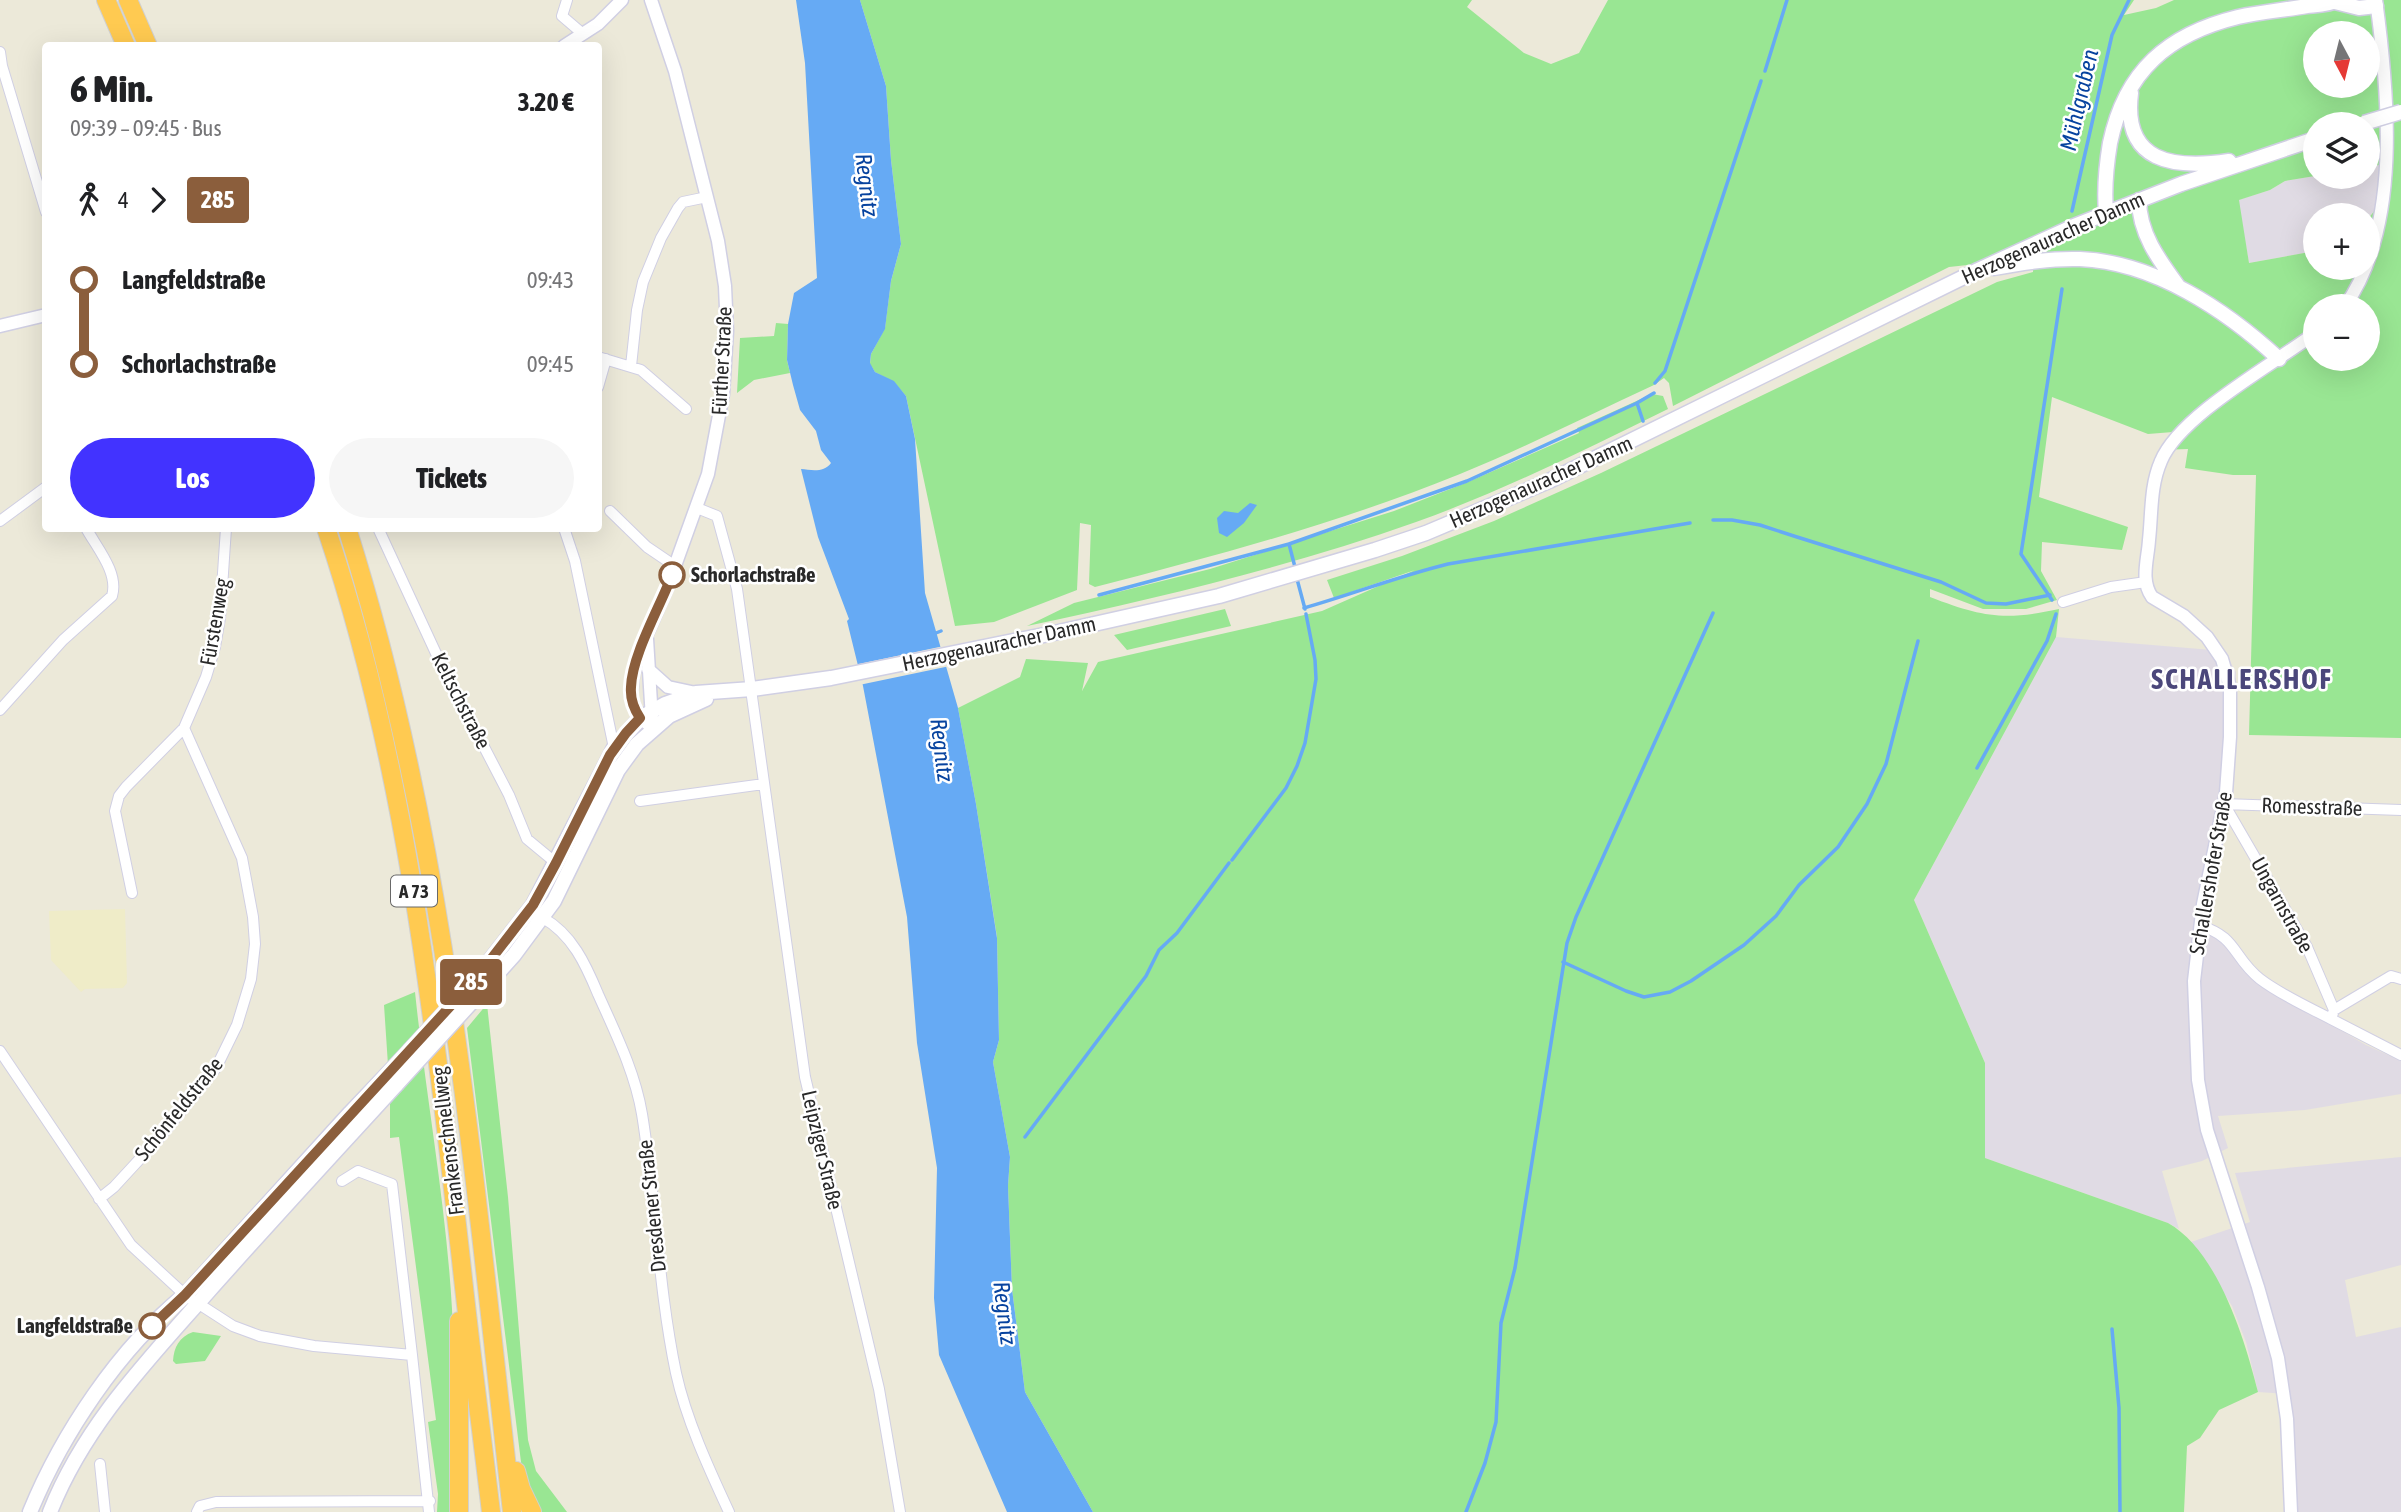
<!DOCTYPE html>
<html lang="de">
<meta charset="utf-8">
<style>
:root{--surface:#fff;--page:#f6f6f6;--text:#202124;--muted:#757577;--accent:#4233ff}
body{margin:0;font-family:"Asap Condensed",sans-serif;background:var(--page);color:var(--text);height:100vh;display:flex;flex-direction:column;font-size:26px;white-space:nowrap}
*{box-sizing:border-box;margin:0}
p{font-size:23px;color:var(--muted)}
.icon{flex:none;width:38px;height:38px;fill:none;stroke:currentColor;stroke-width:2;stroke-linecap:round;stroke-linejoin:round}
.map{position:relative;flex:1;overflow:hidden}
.side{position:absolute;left:42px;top:42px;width:560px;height:490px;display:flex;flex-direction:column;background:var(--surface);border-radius:7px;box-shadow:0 7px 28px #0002}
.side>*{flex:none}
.badge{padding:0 14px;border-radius:5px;font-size:24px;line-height:46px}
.needle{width:46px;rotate:173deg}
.tools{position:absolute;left:2303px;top:21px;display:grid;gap:14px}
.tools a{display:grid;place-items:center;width:77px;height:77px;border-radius:50%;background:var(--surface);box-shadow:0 7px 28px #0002;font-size:35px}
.map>.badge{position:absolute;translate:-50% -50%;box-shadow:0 0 0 4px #fff}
.legs{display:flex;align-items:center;gap:10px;height:77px;padding:0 28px;font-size:23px}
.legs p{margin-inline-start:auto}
.head{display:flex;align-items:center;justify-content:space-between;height:119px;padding:0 28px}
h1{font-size:38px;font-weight:800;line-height:52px}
.button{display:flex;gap:14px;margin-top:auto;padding:14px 28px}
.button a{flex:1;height:80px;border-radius:42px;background:var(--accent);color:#fff;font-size:28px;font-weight:800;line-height:80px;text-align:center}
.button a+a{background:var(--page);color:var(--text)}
ul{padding:0 28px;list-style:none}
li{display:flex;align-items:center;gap:24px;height:84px;font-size:26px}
li i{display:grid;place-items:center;width:10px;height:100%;margin:0 9px;background:currentColor}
li i::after{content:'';width:18px;height:18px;margin:-9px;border:5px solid;border-radius:50%;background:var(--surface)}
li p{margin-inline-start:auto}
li:first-child i{background:linear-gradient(#0000 50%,currentColor 0)}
li:last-child i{background:linear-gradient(currentColor 50%,#0000 0)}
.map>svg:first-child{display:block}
.industrial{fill:#e0dbe4}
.education{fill:#efecc8}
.green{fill:#99e693;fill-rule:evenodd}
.water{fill:#66aaf4}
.pier{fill:#ece9d9}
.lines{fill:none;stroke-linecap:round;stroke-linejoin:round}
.stream{stroke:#66aaf4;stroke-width:3.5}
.minor-casing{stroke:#d0cfe3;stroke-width:12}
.tertiary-casing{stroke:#d0cfe3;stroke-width:15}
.secondary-casing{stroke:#d0cfe3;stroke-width:17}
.motorway-casing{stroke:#d0d0d0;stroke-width:20}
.minor{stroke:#fff;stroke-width:10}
.tertiary{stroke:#fff;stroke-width:12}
.secondary{stroke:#fff;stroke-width:14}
.motorway{stroke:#ffca51;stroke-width:18}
.secondary-bridge-casing{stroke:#d0cfe3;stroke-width:17;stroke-linecap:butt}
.secondary-bridge{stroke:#fff;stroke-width:14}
.line-1-casing{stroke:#fff;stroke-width:16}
.line-1{stroke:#8b5e3c;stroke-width:10}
.stop-1-dot{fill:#fff;stroke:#8b5e3c;stroke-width:3.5}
.labels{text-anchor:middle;stroke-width:5;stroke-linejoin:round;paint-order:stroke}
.shield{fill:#fff;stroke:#696969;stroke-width:2}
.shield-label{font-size:19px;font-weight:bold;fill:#292929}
.street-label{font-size:21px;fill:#292929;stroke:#fff}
.stop-label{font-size:21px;font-weight:bold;fill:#292929;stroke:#fff;text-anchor:start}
.water-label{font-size:23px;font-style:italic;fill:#07439f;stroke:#fff}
.district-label{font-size:28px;font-weight:bold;letter-spacing:2px;fill:#4b477b;stroke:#fff}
</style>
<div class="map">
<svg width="2401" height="1512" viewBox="0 0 2401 1512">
<rect width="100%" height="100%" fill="#ece9d9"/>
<path class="industrial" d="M2380 164 2375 210 2368 219V215H2315V251L2249 263 2238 200 2270 190 2285 181 2315 176 2368 177V166Z
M2056 637 2224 651 2236 672 2232 791 2211 920 2212 936 2219 937 2260 984 2366 1045 2401 1061V1094L2305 1110 2218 1116 2228 1148 2202 1161 2162 1171 2179 1229 2168 1223 1985 1158V1063L1914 900Z
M2401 1157V1265L2345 1280 2356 1337 2401 1327V1512H2293L2287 1394 2258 1392 2246 1342 2232 1306 2191 1242 2250 1222 2235 1173Z"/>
<path class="education" d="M125 909 127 983 123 988 85 989 81 992 51 960 49 911Z"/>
<path class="green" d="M860 0H1472L1467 7 1524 53 1551 64 1579 53 1608 0H2134L2124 15 2156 8 2174 0H2401V738L2249 735 2256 475H2233L2185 468 2188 449 2159 450 2173 432 2148 434 2052 397 2039 497 2128 527 2122 550 2042 542 2041 571 2057 600 2026 609H1983L1930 589V597C1982 617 2004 621 2059 609L2056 637 1914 900 1985 1063V1158L2168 1223C2218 1251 2245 1340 2258 1392L2219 1410 2200 1438 2187 1446 2184 1512H1093L1025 1392 1012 1289 1008 1186 1010 1157 993 1062 999 1040 997 937 976 804 958 708 1020 677 1026 659 1088 663 1082 691 1098 662 1322 611 1415 570 1334 598 1327 580 1402 556 1494 521 1601 473 1997 282 2033 272V258L1949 267 1673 406 1669 383 1664 378 1654 385C1589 415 1526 447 1460 474 1342 522 1219 555 1095 587L1089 584 1091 525 1080 523 1077 590 994 622 955 626 906 396 894 382 875 372 870 364 871 354 885 328 891 281 901 244 891 160 886 86ZM2315 33H2368V86H2315ZM2315 124H2368V166L2380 165 2375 210 2368 219V268H2315V251L2249 263 2239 200 2270 190 2285 181 2315 176ZM2315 306H2368V359H2315Z
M776 323 788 324 787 360 790 373 754 380 737 393 740 338 774 336Z
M1652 394 1663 396 1668 409C1586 449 1503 491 1416 522 1289 567 1158 598 1027 626L1074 603 1210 569 1394 511 1468 482 1579 433 1577 428Z
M1225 609 1231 626 1127 650 1114 635Z
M415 992C426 1098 446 1203 452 1309 455 1377 452 1445 451 1512H437L438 1494 428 1422 436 1420 399 1137 390 1138V1085L217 1275 214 1272 271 1204 389 1080 384 1005Z
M487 1004 508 1197 528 1440 536 1471 567 1512H538L522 1470 467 1028Z
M193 1332 221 1336 205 1361 176 1364 173 1361C174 1347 179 1337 193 1332Z"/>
<path class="water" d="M796 0H860L886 86 891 160 901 244 891 281 885 329 871 354 870 363 875 372 894 381 906 396 915 439 925 593 958 708 976 804 997 938 999 1040 993 1062 1010 1157 1008 1186 1012 1289 1025 1392 1093 1512H1007L939 1355 934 1298 937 1168 917 1043 907 917 863 686 847 621 849 619 818 537 801 469C811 470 824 473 831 463L821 450 816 431 800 410 793 385 787 360 788 324 794 293 817 278 805 63Z
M1250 503 1257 505 1244 523 1227 537 1219 533 1217 518 1224 511 1238 513Z"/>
<path class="pier" d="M944 646 950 666 859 685 854 665Z"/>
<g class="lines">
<path class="stream" d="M1765 71 1787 0
M2072 211 2112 35 2129 0
M1655 383 1665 371 1761 81
M1637 403 1654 393
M1713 520H1732L1760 525 1797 537 1941 582 1986 603 2006 604 2050 595
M1289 544 1467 481 1637 403 1643 421
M1297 579 1305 609
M1099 595 1289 544 1296 571
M2052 600 2021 554 2062 289
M1304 608C1353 594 1399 576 1448 564L1690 523
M936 633 941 631
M1977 768 2047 641 2056 614
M1232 860 1286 788 1297 766 1305 743 1316 679 1315 660 1306 614
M1563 962 1626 991 1644 997 1670 992 1691 981 1744 945 1776 916 1799 885 1838 847 1867 804 1886 764 1918 641
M1025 1137 1146 976 1159 950 1177 933 1229 863
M2112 1329 2119 1408 2120 1512
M1466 1512 1485 1463 1496 1422 1501 1323 1515 1268 1567 943 1576 917 1713 613"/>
<defs>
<path id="minor" d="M567 0 562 16 583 34
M0 52 2 66 46 212
M598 357 641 370 686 409
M631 366 637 310 643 282 661 238 678 208 683 202 707 197
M598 387 606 359
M697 508 717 516 737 589 805 1077 879 1389 900 1512
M610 511 647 547 675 566
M0 521 46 487
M378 528 440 662 509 795 527 839 556 863
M564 528 575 561 614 748
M2063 602 2111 587 2146 582
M0 710 63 640 112 596C119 573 97 548 86 528
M640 801 764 784
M2401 810 2224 804 2307 947 2334 1010 2331 1019 2401 1055
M132 893 115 811 119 796 126 787 184 728 206 677 215 647 220 618 226 528
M543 918C572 934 586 965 598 994 615 1032 635 1072 642 1114 656 1200 658 1287 676 1373 686 1419 709 1469 729 1512
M2200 926C2237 936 2233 958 2260 979 2281 995 2308 1007 2331 1019
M2334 1010 2391 976 2401 979
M0 1051 131 1245 185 1295 233 1326 260 1336 314 1346 412 1355 429 1512
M342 1181 358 1171 392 1184 412 1355
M99 1199 114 1187 161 1136 216 1068 237 1025 251 979 255 944 253 917 242 858 184 728
M100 1464 105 1512
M197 1512 200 1506 216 1502 430 1501"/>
<path id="tertiary" d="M651 0 675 71 718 241 725 286 727 331 723 394 708 474 667 588 640 650 633 675 631 696 636 711 640 718 653 728
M564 46 598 24 622 0
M2345 306C2401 227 2389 96 2376 0
M0 326 46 315
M647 639 652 719
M648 669 668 687 696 693
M2291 1512 2287 1419 2278 1358 2258 1287 2207 1130 2198 1080 2194 981 2203 904 2226 793 2230 737V687L2222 659 2207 637 2184 616 2152 597C2140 580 2148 559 2149 540 2152 513 2150 486 2161 461 2180 415 2274 364 2315 333"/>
<path id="secondary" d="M2335 2 2359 8 2376 6
M2131 93C2122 163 2174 169 2229 161
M2139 200C2139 233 2159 260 2178 286
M2106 212C2104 189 2106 167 2110 143 2125 71 2168 34 2238 17 2261 12 2284 10 2307 6 2317 5 2329 5 2338 0
M1994 268C2022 263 2051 258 2080 259 2154 262 2226 310 2279 359
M478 976 533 905 614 748 640 718 665 704 696 693 752 689 831 678 1054 633 1219 596 1375 550 1426 533 1549 481 1978 270 2074 226 2181 184 2315 139
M480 993 514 955 554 901 618 770 637 744 669 716 706 699
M30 1512C62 1434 119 1348 185 1295L350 1113 409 1051
M50 1512C84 1426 147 1361 207 1293 270 1222 334 1153 397 1084"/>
<path id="motorway" d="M106 0 126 46
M128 0 148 46
M326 528C406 765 433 1013 461 1260 470 1344 481 1428 491 1512
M347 528C448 847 474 1182 512 1512
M459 1321V1512
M516 1471 521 1489 532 1512"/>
</defs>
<use href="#minor" class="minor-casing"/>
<use href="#tertiary" class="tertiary-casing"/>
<use href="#secondary" class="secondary-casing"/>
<use href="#motorway" class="motorway-casing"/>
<use href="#minor" class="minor"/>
<use href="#tertiary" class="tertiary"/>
<use href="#secondary" class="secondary"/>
<use href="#motorway" class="motorway"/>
<defs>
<path id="secondary-bridge" d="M2364 123 2401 112
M409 1051 478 976
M397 1084 480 993"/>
</defs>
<use href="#secondary-bridge" class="secondary-bridge-casing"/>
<use href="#secondary-bridge" class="secondary-bridge"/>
</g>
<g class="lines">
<defs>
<path id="line-1" d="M152 1326 185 1295 478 976 519 923 533 905 556 863 610 755 626 733 640 718C634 709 630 699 631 687 632 655 660 607 672 575"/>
</defs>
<use href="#line-1" class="line-1-casing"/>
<use href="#line-1" class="line-1"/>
</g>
<g class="stop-1-dot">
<circle cx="672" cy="575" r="12"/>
<circle cx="152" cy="1326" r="12"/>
</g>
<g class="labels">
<rect class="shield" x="391" y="875.5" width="46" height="31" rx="5"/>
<g class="shield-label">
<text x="414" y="898">A 73</text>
</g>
<g class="street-label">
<text transform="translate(2053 238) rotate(-24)" y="7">Herzogenauracher Damm</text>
<text transform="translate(722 361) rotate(-87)" y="7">Fürther Straße</text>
<text transform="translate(1541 482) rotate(-24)" y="7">Herzogenauracher Damm</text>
<text transform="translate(215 622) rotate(-80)" y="7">Fürstenweg</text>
<text transform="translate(999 644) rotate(-12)" y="7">Herzogenauracher Damm</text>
<text transform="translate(461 701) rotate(63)" y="7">Keltschstraße</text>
<text transform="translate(2312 807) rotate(2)" y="7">Romesstraße</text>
<text transform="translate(2211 873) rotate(-80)" y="7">Schallershofer Straße</text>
<text transform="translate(2282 905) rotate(61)" y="7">Ungarnstraße</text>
<text transform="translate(179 1109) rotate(-51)" y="7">Schönfeldstraße</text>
<text transform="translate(448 1141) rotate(-97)" y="7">Frankenschnellweg</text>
<text transform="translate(822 1150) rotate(77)" y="7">Leipziger Straße</text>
<text transform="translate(652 1206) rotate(-96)" y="7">Dresdener Straße</text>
</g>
<g class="stop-label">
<text x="691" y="582">Schorlachstraße</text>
<text x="133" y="1333" text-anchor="end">Langfeldstraße</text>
</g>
<g class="water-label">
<text transform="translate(2079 100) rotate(-77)" y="8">Mühlgraben</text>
<text transform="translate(867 185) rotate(83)" y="8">Regnitz</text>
<text transform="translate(942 750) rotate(83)" y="8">Regnitz</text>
<text transform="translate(1005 1313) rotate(83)" y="8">Regnitz</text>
</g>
<g class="district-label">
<text x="2242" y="689">SCHALLERSHOF</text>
</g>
</g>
</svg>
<div class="tools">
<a><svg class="needle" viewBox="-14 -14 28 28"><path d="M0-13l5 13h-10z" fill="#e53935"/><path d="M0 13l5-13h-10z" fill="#757577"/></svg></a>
<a><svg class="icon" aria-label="layers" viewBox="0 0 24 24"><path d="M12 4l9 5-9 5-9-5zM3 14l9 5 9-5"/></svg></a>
<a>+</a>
<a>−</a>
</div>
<b class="badge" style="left:471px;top:982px;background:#8b5e3c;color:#fff">285</b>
<section class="side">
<div class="head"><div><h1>6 Min.</h1><p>09:39 – 09:45 · Bus</p></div><b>3.20 €</b></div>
<div class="legs"><svg class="icon" aria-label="walk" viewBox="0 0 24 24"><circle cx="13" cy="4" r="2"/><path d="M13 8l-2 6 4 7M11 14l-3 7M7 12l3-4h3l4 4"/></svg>4<svg class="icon" aria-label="forward" viewBox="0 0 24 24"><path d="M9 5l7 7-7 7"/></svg><b class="badge" style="background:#8b5e3c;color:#fff">285</b></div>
<ul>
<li><i style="color:#8b5e3c"></i><b>Langfeldstraße</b><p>09:43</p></li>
<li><i style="color:#8b5e3c"></i><b>Schorlachstraße</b><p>09:45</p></li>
</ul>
<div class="button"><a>Los</a><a>Tickets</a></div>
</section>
</div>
